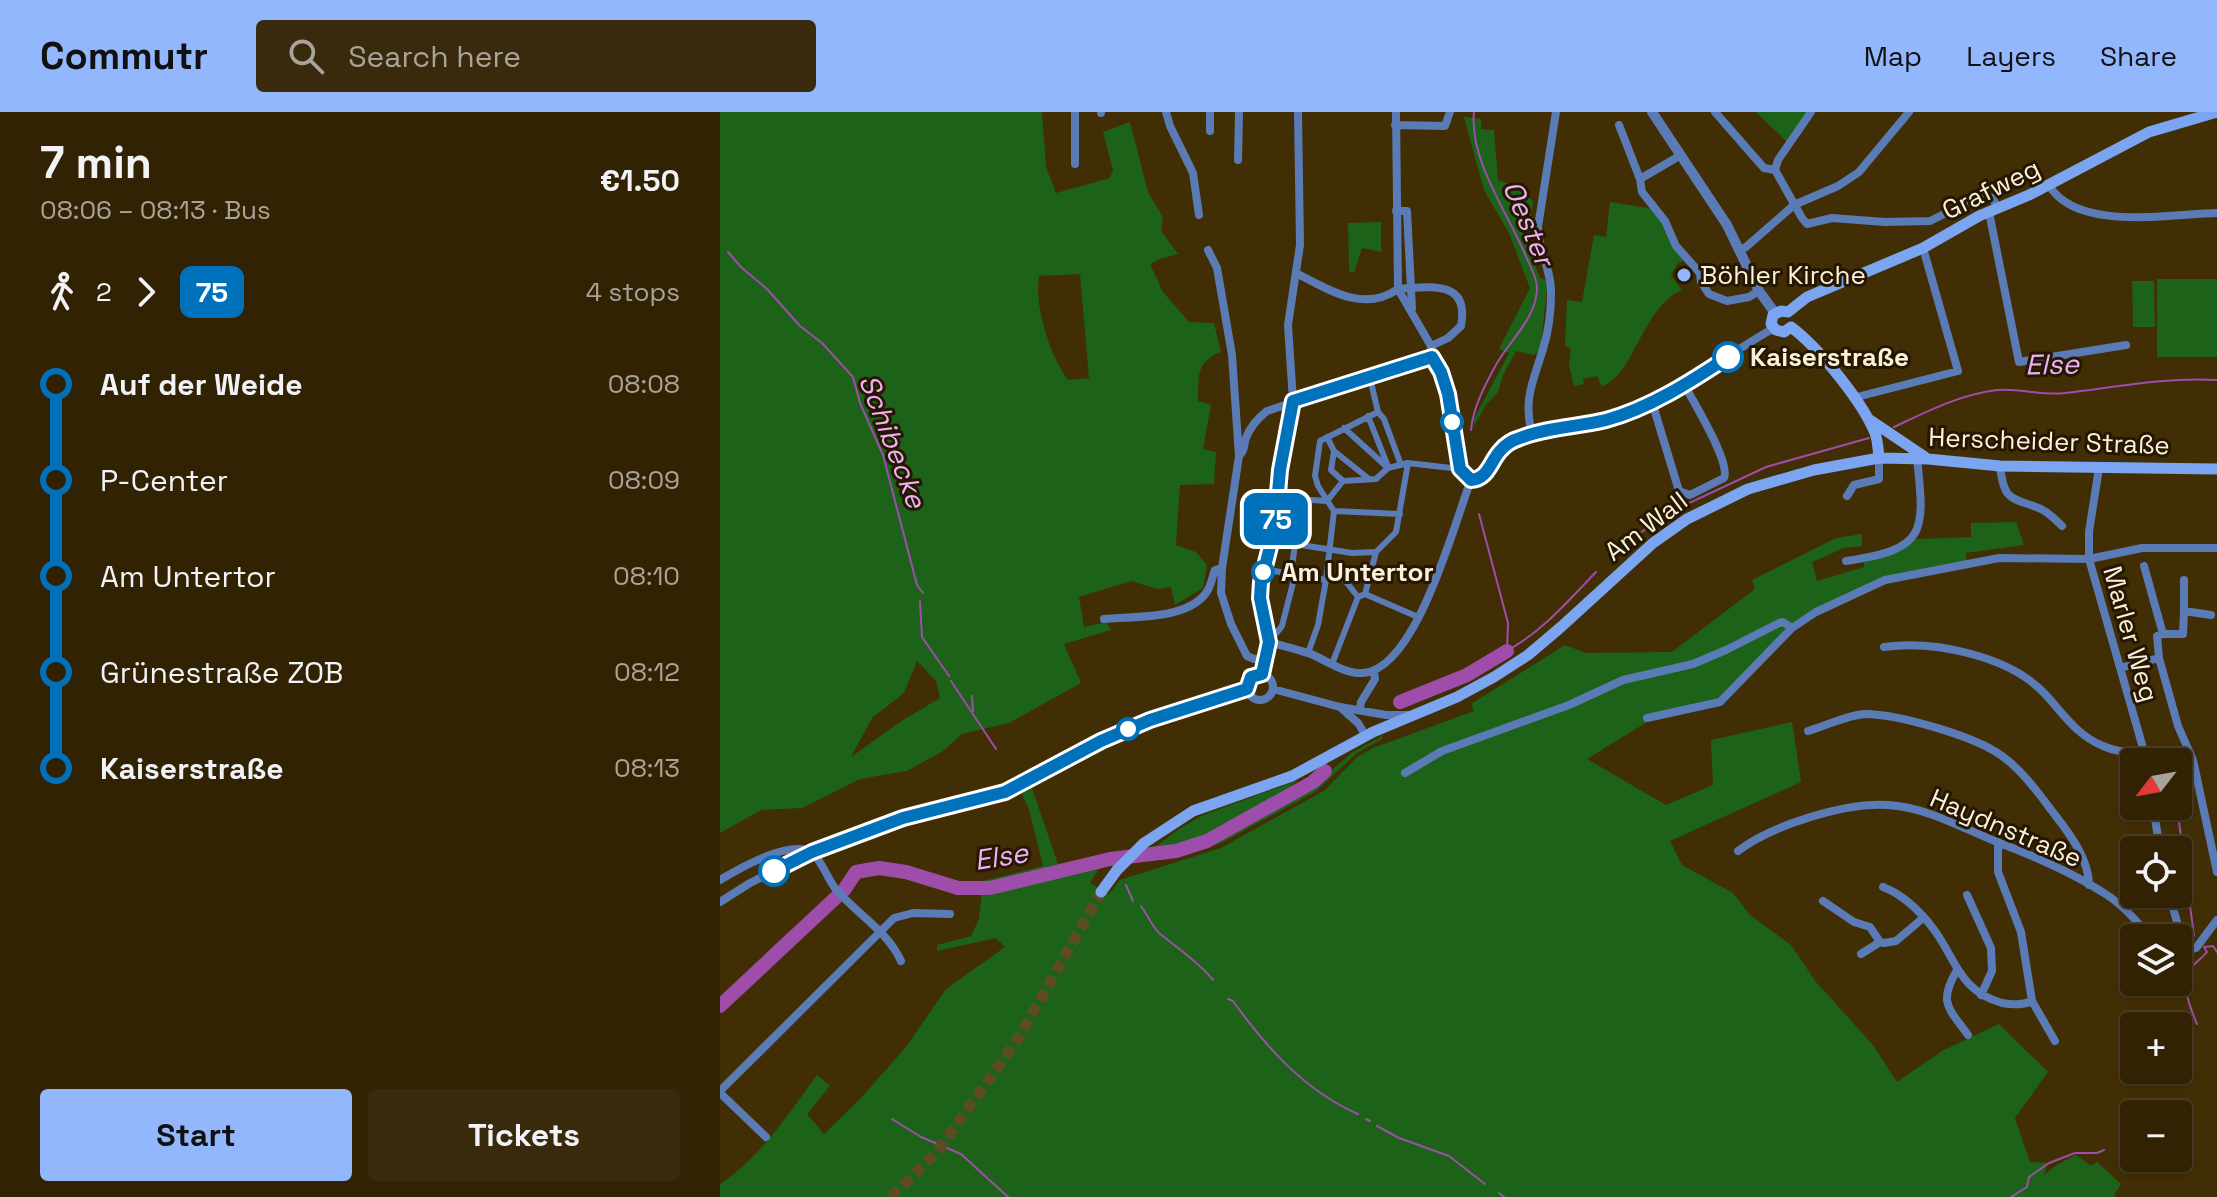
<!DOCTYPE html>
<meta charset="utf-8">
<style>
:root{--surface:#312204;--page:#392a0e;--text:#f1f3f6;--muted:#a8a49a;--line:#4c3f26;--accent:#92b7fd}
body{margin:0;font-family:"Space Grotesk",sans-serif;background:var(--page);color:var(--text);height:100vh;display:flex;flex-direction:column;font-size:30px;white-space:nowrap}
*{box-sizing:border-box;margin:0}
p{font-size:26px;color:var(--muted)}
.icon{flex:none;width:44px;height:44px;fill:none;stroke:currentColor;stroke-width:2;stroke-linecap:round;stroke-linejoin:round}
.map{position:relative;flex:1;overflow:hidden}
.details{display:flex;flex-direction:column;background:var(--surface);width:720px}
.details>*{flex:none}
.badge{padding:0 16px;border-radius:12px;font-size:28px;line-height:52px}
.needle{width:52px;rotate:239deg}
.tools{position:absolute;left:1400px;top:636px;display:grid;gap:16px}
.tools a{display:grid;place-items:center;width:72px;height:72px;border-radius:8px;background:var(--surface);box-shadow:0 2px 6px #0004,0 0 0 2px var(--line);font-size:40px}
.map>.badge{position:absolute;translate:-50% -50%;box-shadow:0 0 0 4px #fff}
.legs{display:flex;align-items:center;gap:12px;height:88px;padding:0 40px;font-size:26px}
.legs p{margin-inline-start:auto}
.summary{display:flex;align-items:center;justify-content:space-between;height:136px;padding:0 40px}
h1{font-size:44px;font-weight:700;line-height:60px}
.cta{display:flex;gap:16px;margin-top:auto;padding:16px 40px}
.cta a{flex:1;height:92px;border-radius:8px;background:var(--accent);color:#111;font-size:32px;font-weight:700;line-height:92px;text-align:center}
.cta a+a{background:var(--page);color:var(--text)}
ul{padding:0 40px;list-style:none}
li{display:flex;align-items:center;gap:28px;height:96px;font-size:30px}
li i{display:grid;place-items:center;width:12px;height:100%;margin:0 10px;background:currentColor}
li i::after{content:'';width:20px;height:20px;margin:-10px;border:6px solid;border-radius:50%;background:var(--surface)}
li p{margin-inline-start:auto}
li:first-child i{background:linear-gradient(#0000 50%,currentColor 0)}
li:last-child i{background:linear-gradient(currentColor 50%,#0000 0)}
header{display:flex;align-items:center;gap:48px;box-sizing:border-box;height:112px;padding:0 40px;background:var(--accent);color:#111}
header strong{font-size:38px}
nav{display:flex;gap:44px;margin-inline-start:auto;font-size:28px}
.search{width:560px;height:72px;background:var(--page);display:flex;align-items:center;gap:20px;box-sizing:border-box;padding:0 28px;border-radius:8px;color:var(--muted);font-size:30px}
main{display:flex;flex:1;min-height:0}
.map>svg:first-child{display:block}
.green{fill:#1d6219;fill-rule:evenodd}
.lines{fill:none;stroke-linecap:round;stroke-linejoin:round}
.stream{stroke:#9f4dab;stroke-width:2}
.river{stroke:#9f4dab;stroke-width:14}
.secondary-tunnel{stroke:#5d4b25;stroke-width:11;stroke-dasharray:11 5.5;stroke-linecap:butt}
.pedestrian{stroke:#5b7bb7;stroke-width:6}
.minor{stroke:#5b7bb7;stroke-width:8}
.tertiary{stroke:#5b7bb7;stroke-width:10}
.secondary{stroke:#7ba4f1;stroke-width:11}
.line-1-casing{stroke:#fff;stroke-width:18}
.line-1{stroke:#0072bc;stroke-width:12}
.poi-dot{fill:#92b7fd;stroke:#251700;stroke-width:3}
.stop-1-dot{fill:#fff;stroke:#0072bc;stroke-width:4}
.labels{text-anchor:middle;stroke-width:6;stroke-linejoin:round;paint-order:stroke}
.street-label{font-size:26px;fill:#fcf1dc;stroke:#251700}
.poi-label{font-size:26px;fill:#fcf1dc;stroke:#251700;text-anchor:start}
.stop-label{font-size:26px;font-weight:bold;fill:#fcf1dc;stroke:#251700;text-anchor:start}
.water-label{font-size:28px;font-style:italic;fill:#eeb0f6;stroke:#251700}
</style>
<header>
<strong>Commutr</strong>
<div class="search"><svg class="icon" aria-label="search" viewBox="0 0 24 24"><circle cx="10" cy="10" r="6"/><path d="M15 15l6 6"/></svg>Search here</div>
<nav><a>Map</a><a>Layers</a><a>Share</a></nav>
</header>
<main>
<section class="details">
<div class="summary"><div><h1>7 min</h1><p>08:06 – 08:13 · Bus</p></div><b>€1.50</b></div>
<div class="legs"><svg class="icon" aria-label="walk" viewBox="0 0 24 24"><circle cx="13" cy="4" r="2"/><path d="M13 8l-2 6 4 7M11 14l-3 7M7 12l3-4h3l4 4"/></svg>2<svg class="icon" aria-label="forward" viewBox="0 0 24 24"><path d="M9 5l7 7-7 7"/></svg><b class="badge" style="background:#0072bc;color:#fff">75</b><p>4 stops</p></div>
<ul>
<li><i style="color:#0072bc"></i><b>Auf der Weide</b><p>08:08</p></li>
<li><i style="color:#0072bc"></i><span>P-Center</span><p>08:09</p></li>
<li><i style="color:#0072bc"></i><span>Am Untertor</span><p>08:10</p></li>
<li><i style="color:#0072bc"></i><span>Grünestraße ZOB</span><p>08:12</p></li>
<li><i style="color:#0072bc"></i><b>Kaiserstraße</b><p>08:13</p></li>
</ul>
<div class="cta"><a>Start</a><a>Tickets</a></div>
</section>
<div class="map">
<svg width="1497" height="1085" viewBox="0 0 1497 1085">
<rect width="100%" height="100%" fill="#412e05"/>
<path class="green" d="M0 0H322L326 55 336 81 390 66 393 58 383 20 410 10 428 80 443 105 441 119 458 142 439 147 430 152 443 180 469 210 494 211 501 240C475 250 479 265 478 289L491 293 483 337 496 340 494 372 460 373 456 433 476 440 487 453 483 476 455 493 451 475 437 477 411 469 359 485 364 515 386 510 391 518 344 532 361 571 289 611 242 622 223 639 187 659 140 667 82 696 41 698 0 721ZM360 162 369 266 348 268C330 244 314 194 319 164ZM197 549 216 569 220 586 183 608 131 645 152 606 184 581Z
M1036 0H1089L1068 31Z
M744 5 761 7V17L774 18 778 68 796 74 813 89 807 131 820 166 827 168V177L820 240 813 243 796 239 783 263 778 280 765 294 754 314V307L789 241 779 237 810 176 789 121 764 78Z
M890 90 934 97 965 148 957 152 951 163 962 178C922 195 913 266 882 274L877 264 863 267 864 272 854 274 849 253 851 237 845 233 847 188 862 190 874 123 886 125Z
M661 110V140L642 136 634 161 629 159 628 111Z
M1437 167H1497V245H1437Z
M1412 169H1434L1435 215H1413Z
M1296 410 1304 433 1246 441 1247 452 1165 468 1072 516 1000 590 937 604 867 647 946 693 993 673 991 628 1072 610 1081 670 950 729 962 753 1013 781 1030 803 1071 833 1096 870 1153 933 1177 970 1222 939 1279 912 1328 960 1295 1006 1310 1050 1327 1051 1324 1063 1338 1052 1356 1043 1371 1054 1377 1050 1401 1072 1394 1083 1396 1085H0V1072C40 1046 69 1001 97 963L110 974 87 1002 104 1022 139 988 186 935 226 877 285 835 276 826 217 839V833L251 824 259 807 263 769 323 754 309 698 302 682 312 676 338 752 387 744 370 771 389 782 400 768 501 736 605 678 637 645 653 636 754 599 751 592 845 533 866 541 952 540 1035 477 1032 468 1116 426 1142 422V434L1124 436 1092 450 1097 469 1144 455V450L1182 438 1196 427 1251 425V411Z
M662 624V627L637 641 595 680 503 730 480 739 579 685 633 640Z
M579 668 544 694 492 722 430 739 459 717 483 703Z"/>
<g class="lines">
<path class="stream" d="M8 140 21 155 47 177 80 214 102 231 133 265 140 291 163 343 197 473 203 481
M1174 315C1206 300 1241 282 1277 278 1300 276 1322 284 1345 281 1397 275 1444 265 1497 268
M751 318C753 295 766 271 777 251 791 227 817 205 817 176 817 165 809 152 805 142 787 100 749 47 754 0
M759 402 788 511 787 539
M909 429 948 401 1046 355 1149 326
M200 489 202 525 229 564
M788 538C823 519 849 488 876 460
M231 569 276 637
M252 584 253 599
M1457 694 1474 824
M406 773 413 789
M421 794C427 802 432 814 439 821 456 835 480 851 493 868
M508 887 513 889C546 935 585 979 638 1002
M1477 912C1469 893 1460 873 1473 854 1477 849 1483 845 1487 840L1484 835 1493 834 1497 840
M172 1007 201 1025 241 1042 288 1085
M646 1007 650 1009
M657 1014 679 1026 729 1044 765 1072
M779 1081 784 1085
M1291 1085 1307 1075 1309 1065 1329 1051 1355 1041H1377L1384 1038"/>
<path class="river" d="M680 590 747 563 787 539
M0 894 124 778 136 760 159 756 186 760 238 776H270L390 747 456 739 487 729 593 670 605 659"/>
<path class="secondary-tunnel" d="M171 1085 217 1040 298 927 381 780"/>
<path class="pedestrian" d="M650 266 658 300 664 307 681 353
M648 304 667 352
M624 316 668 356
M607 325 614 339 611 358 623 369 656 367 668 356
M614 339 649 367
M668 356 688 351 740 357
M559 386 607 389
M607 389 623 369
M614 399 680 402
M544 457 571 462
M618 466 624 467 638 485
M606 468 571 462 575 432 632 441 656 440 676 420 688 351
M645 482 698 505
M549 530 562 514 575 463
M588 541 598 513 606 468 614 399 598 374 595 364 600 329 658 300
M612 552 638 485 645 482 656 440"/>
<path class="minor" d="M381 0V1
M446 0 450 14 473 61 479 103
M676 0 678 177 711 234 712 245 721 260 728 282 740 357 751 368
M995 0 1044 56 1055 58
M1091 0 1058 48 1055 58 1082 106 1087 112 1112 106 1165 110 1210 109 1262 83 1273 86 1277 96
M675 13 725 14 730 0
M899 13 920 67
M490 19V0
M961 43 920 67 922 80 945 109 956 134 980 161 981 170 989 182 1007 189 1029 185 1039 179
M518 48 519 0
M355 52V0
M1329 73C1356 120 1450 102 1497 101
M676 99H687L692 197
M1269 100 1299 250 1406 233
M488 138 497 156 512 243 519 344 502 456 501 481 511 512 527 544 534 547H546
M1019 138 1026 135 1074 93 1118 74 1139 60 1189 0
M576 161C609 178 644 201 678 177
M678 177C709 175 750 167 741 214L728 226 711 234
M1133 286 1238 259 1203 136
M932 290 959 379 970 383 1004 366C1011 350 973 290 964 272
M812 322C803 287 813 270 823 237 828 221 831 199 831 182 832 159 818 138 818 115L836 0
M519 344C526 337 523 334 526 326 530 315 538 306 547 299L712 245
M1280 354C1284 391 1292 385 1321 397 1329 401 1336 408 1342 414
M1379 356 1369 420V447L1427 650
M751 368 763 365C770 355 775 342 784 335 812 313 882 313 920 296 968 275 1009 241 1054 216
M1127 384 1134 373 1159 367V346
M1126 449C1207 437 1205 421 1197 346
M1424 454 1443 522H1463L1464 499
M1464 468V499L1491 503
M384 507C414 504 466 508 486 481 491 474 492 466 495 458L502 456
M1443 522 1437 524 1439 546 1458 614 1473 648 1497 760
M549 530C563 534 577 537 591 542 607 549 625 562 643 561 697 557 734 411 751 368
M1164 535C1214 528 1289 544 1324 581 1343 601 1356 623 1383 634 1408 645 1440 640 1468 639
M1400 556 1439 546
M527 575a13 13 0 1 1 26 0a13 13 0 1 1-26 0Z
M542 562 549 530 540 486 541 470 555 415 560 358 573 289 568 213 580 133 578 0
M553 577 620 595 666 603H690
M621 596 638 611 646 624
M640 597 641 590 655 567 654 559
M927 606 1000 590 1072 516 1096 500 1165 468 1279 446 1369 447 1422 436H1497
M1088 619C1106 614 1129 602 1147 602 1180 603 1255 624 1282 644 1303 659 1319 682 1335 703 1350 722 1369 748 1369 773
M685 661 722 639 849 593 903 568 973 552 1006 538 1059 511 1063 510 1072 516
M1433 694 1440 738
M1278 730V760L1301 820 1312 889 1335 929
M1018 739C1052 713 1126 690 1168 693 1206 695 1242 716 1277 730 1314 744 1354 761 1387 783 1404 794 1418 810 1430 826
M0 768C20 756 63 732 86 738 99 741 107 766 115 776 136 802 167 818 181 849
M1163 775C1184 783 1201 800 1215 819 1237 850 1240 879 1282 891 1292 893 1303 893 1312 889
M1449 782 1466 841
M1247 783 1271 836 1272 859 1261 883
M1103 789 1134 810 1150 815 1160 830 1164 831 1176 829 1203 806
M0 790 30 771 92 740 183 706 285 680 381 629 430 608 527 577
M1458 841 1476 836 1497 808
M1141 842 1160 830
M1237 858C1218 891 1228 895 1248 923
M0 979 174 806 193 801 230 802
M0 981 46 1025"/>
<path class="tertiary" d="M932 0 1007 113 1039 179 1055 201"/>
<path class="secondary" d="M1071 215 1064 220 1056 218 1051 212 1053 203 1061 199 1068 200 1087 185 1203 136 1259 104 1309 83 1429 20 1497 0
M1071 215C1098 235 1142 289 1155 321 1158 329 1158 338 1159 346
M1150 308 1205 345
M381 780 397 758 424 731 473 699 572 664 653 620 737 585 774 565 808 543 841 515 933 431 967 407 1028 377 1094 358 1159 346 1208 347 1280 354 1497 357"/>
</g>
<g class="lines">
<defs>
<path id="line-1" d="M54 759 92 740 183 706 285 680 381 629 430 608 527 577 531 565 542 562 549 530 540 486 541 470 555 415 560 358 573 289 712 245 721 260 728 282 740 357 751 368C768 367 770 350 780 339 785 333 793 328 800 326 827 315 858 315 886 308 930 296 970 270 1008 245"/>
</defs>
<use href="#line-1" class="line-1-casing"/>
<use href="#line-1" class="line-1"/>
</g>
<circle class="poi-dot" cx="964" cy="163" r="8"/>
<g class="stop-1-dot">
<circle cx="1008" cy="245" r="14"/>
<circle cx="732" cy="310" r="10"/>
<circle cx="543" cy="460" r="10"/>
<circle cx="408" cy="617" r="10"/>
<circle cx="54" cy="759" r="14"/>
</g>
<g class="labels">
<g class="street-label">
<text transform="translate(1271 77) rotate(-26)" y="9">Grafweg</text>
<text transform="translate(1329 329) rotate(2)" y="9">Herscheider Straße</text>
<text transform="translate(926 414) rotate(-37)" y="9">Am Wall</text>
<text transform="translate(1411 522) rotate(74)" y="9">Marler Weg</text>
<text transform="translate(1286 716) rotate(23)" y="9">Haydnstraße</text>
</g>
<g class="poi-label">
<text x="980" y="172">Böhler Kirche</text>
</g>
<g class="stop-label">
<text x="1030" y="254">Kaiserstraße</text>
<text x="561" y="469">Am Untertor</text>
</g>
<g class="water-label">
<text transform="translate(809 111) rotate(67)" y="10">Oester</text>
<text transform="translate(1332 252) rotate(-1)" y="10">Else</text>
<text transform="translate(173 329) rotate(69)" y="10">Schibecke</text>
<text transform="translate(281 744) rotate(-9)" y="10">Else</text>
</g>
</g>
</svg>
<div class="tools">
<a><svg class="needle" viewBox="-14 -14 28 28"><path d="M0-13l5 13h-10z" fill="#e53935"/><path d="M0 13l5-13h-10z" fill="#a8a49a"/></svg></a>
<a><svg class="icon" aria-label="locate" viewBox="0 0 24 24"><circle cx="12" cy="12" r="6"/><path d="M12 2v4M12 18v4M2 12h4M18 12h4"/></svg></a>
<a><svg class="icon" aria-label="layers" viewBox="0 0 24 24"><path d="M12 4l9 5-9 5-9-5zM3 14l9 5 9-5"/></svg></a>
<a>+</a>
<a>−</a>
</div>
<b class="badge" style="left:556px;top:407px;background:#0072bc;color:#fff">75</b>
</div>
</main>
